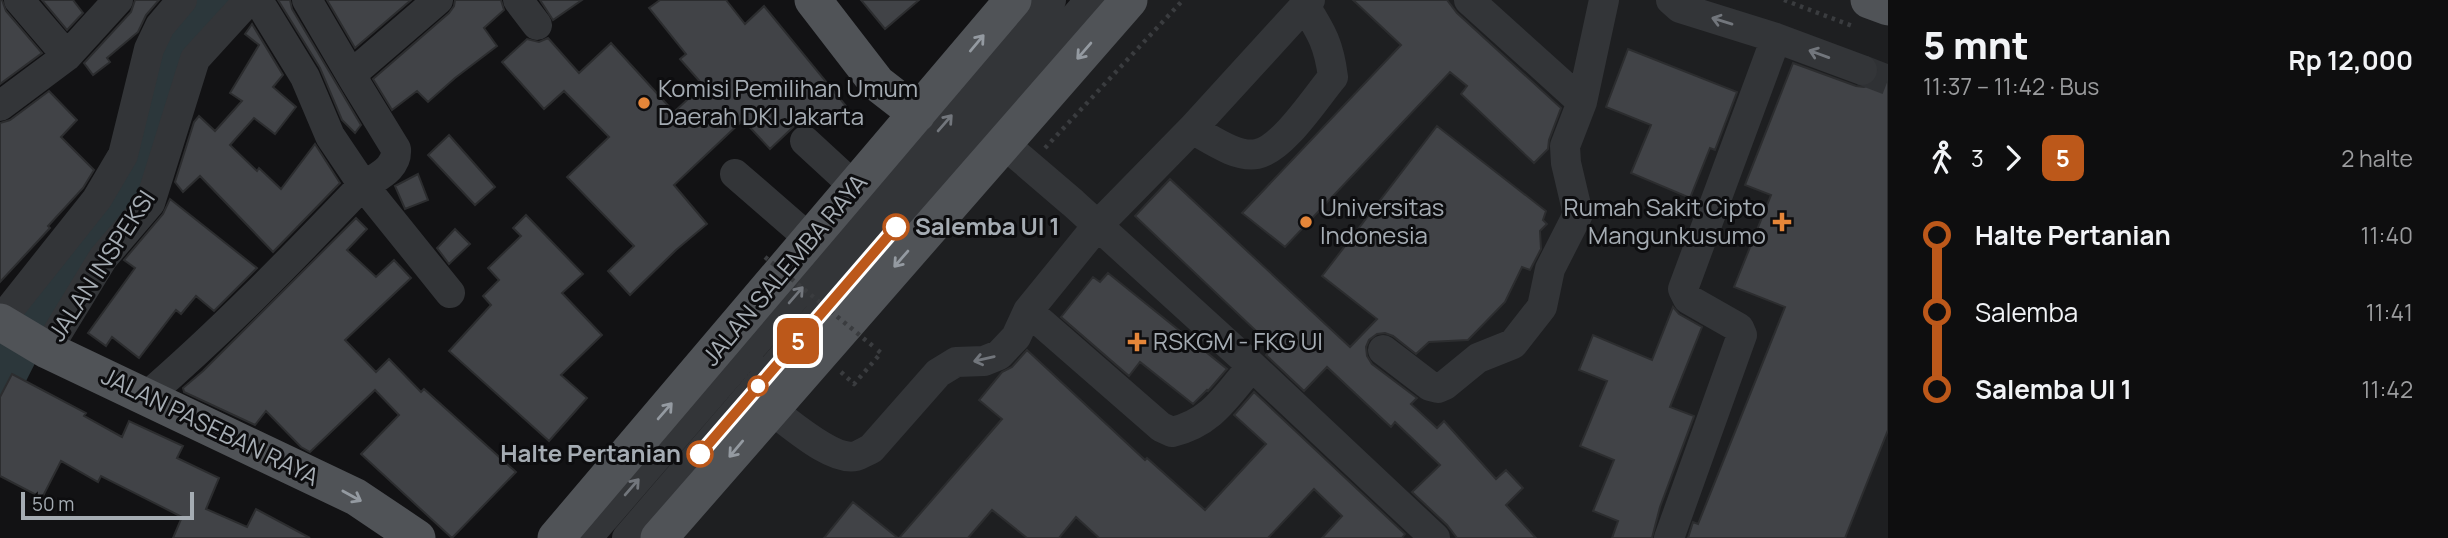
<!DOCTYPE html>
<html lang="id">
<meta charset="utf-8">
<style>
:root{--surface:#0e0e0f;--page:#1c1c1d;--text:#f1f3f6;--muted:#9b9c9e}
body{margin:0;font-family:Manrope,sans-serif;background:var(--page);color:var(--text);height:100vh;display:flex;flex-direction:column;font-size:26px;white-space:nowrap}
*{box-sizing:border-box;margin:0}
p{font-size:23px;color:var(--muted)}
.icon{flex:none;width:38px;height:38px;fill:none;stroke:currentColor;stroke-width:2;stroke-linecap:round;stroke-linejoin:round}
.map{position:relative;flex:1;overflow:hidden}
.details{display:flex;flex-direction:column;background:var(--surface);width:560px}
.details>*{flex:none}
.badge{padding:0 14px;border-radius:10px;font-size:24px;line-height:46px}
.scale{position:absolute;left:21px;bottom:18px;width:173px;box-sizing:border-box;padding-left:7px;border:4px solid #a5acb3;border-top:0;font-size:19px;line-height:24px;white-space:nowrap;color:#a5acb3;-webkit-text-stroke:5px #0d0d0f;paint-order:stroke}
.map>.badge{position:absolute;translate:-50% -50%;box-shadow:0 0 0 4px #fff}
.legs{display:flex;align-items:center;gap:10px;height:77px;padding:0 35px;font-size:23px}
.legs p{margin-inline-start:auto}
.summary{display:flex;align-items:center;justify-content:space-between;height:119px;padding:0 35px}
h1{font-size:38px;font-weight:800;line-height:52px}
ul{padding:0 35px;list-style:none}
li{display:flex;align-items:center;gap:24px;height:77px;font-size:26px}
li i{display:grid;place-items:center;width:10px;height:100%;margin:0 9px;background:currentColor}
li i::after{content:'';width:18px;height:18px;margin:-9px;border:5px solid;border-radius:50%;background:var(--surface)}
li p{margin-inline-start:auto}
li:first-child i{background:linear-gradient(#0000 50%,currentColor 0)}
li:last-child i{background:linear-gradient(currentColor 50%,#0000 0)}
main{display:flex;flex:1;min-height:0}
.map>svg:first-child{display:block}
.built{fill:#1e1f21}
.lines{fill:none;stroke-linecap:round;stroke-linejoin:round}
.river{stroke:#2c373b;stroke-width:42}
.building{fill:#414347;stroke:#2c2d2f;stroke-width:2}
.minor-tunnel{stroke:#2f3134;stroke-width:30;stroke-dasharray:30 15;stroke-linecap:butt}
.path{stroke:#3a3c3f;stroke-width:4.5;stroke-dasharray:3.5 5;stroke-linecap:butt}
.minor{stroke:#333538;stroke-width:30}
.major{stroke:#505357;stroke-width:37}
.path-bridge{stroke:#3a3c3f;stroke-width:4.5;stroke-dasharray:3.5 5;stroke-linecap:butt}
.oneway{stroke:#72767c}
.oneway2{stroke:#949aa1}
.line-1-casing{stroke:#fff;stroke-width:16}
.line-1{stroke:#bc581a;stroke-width:10}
.poi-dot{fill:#e58639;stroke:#0d0d0f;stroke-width:2.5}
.stop-1-dot{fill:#fff;stroke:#bc581a;stroke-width:3.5}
.labels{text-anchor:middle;stroke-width:6;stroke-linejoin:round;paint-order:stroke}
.poi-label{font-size:24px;fill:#a5acb3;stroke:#0d0d0f;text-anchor:start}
.stop-label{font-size:24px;font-weight:bold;fill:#a5acb3;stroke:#0d0d0f;text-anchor:start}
.street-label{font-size:24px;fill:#a5acb3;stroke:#0d0d0f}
</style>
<main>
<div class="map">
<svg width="1888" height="538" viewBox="0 0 1888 538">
<rect width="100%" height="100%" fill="#121214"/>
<path class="built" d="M1129 0H1872L1888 7V538H660Z"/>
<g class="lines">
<path class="river" d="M0 386 51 285 131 183 173 37 209 0"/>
</g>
<path class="building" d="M0 0H2L6 11 42 53 0 84Z
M42 0H73L83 13 67 30Z
M135 0H159L146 15 138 32 107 58 110 62 93 75 84 63 131 12Z
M278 0H290L292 9 361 125 355 133 342 120 320 68Z
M327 0H411L355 48Z
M455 0H501L504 10 484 28 497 46 455 78 428 102 417 91 392 110 373 79 449 13 454 6Z
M540 0H582L553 20Z
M660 0H726L745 24 764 6 846 106 818 127 808 113 770 149 743 120 674 185 707 224 676 250 630 295 608 271 634 246 567 177 609 137 564 91 544 109 502 62 527 39 539 42 548 38 579 73 611 43 674 112 703 85 680 59 686 54 649 8Z
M861 0H919L885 29Z
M1353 0H1447L1457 13 1561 108 1549 140 1548 149 1534 163 1461 94 1467 86 1450 72 1285 247 1242 213 1401 45Z
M252 24 283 75 273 87 296 107 275 134 254 118 230 145 257 171 259 168 281 189 315 144 340 183 273 252 200 176 183 192 175 182 194 122 199 116 215 131 242 101 230 93 259 45 245 34Z
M1628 49 1737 92 1715 150 1710 148 1690 198 1631 173 1651 125 1606 107Z
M1793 63 1856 86 1864 87 1874 83 1879 75V67L1888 68V430L1845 538H1688L1693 522 1698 524 1785 307 1734 287 1771 195 1745 185Z
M49 91 77 120 61 137 94 170 83 188 48 226 50 228 0 282V123L10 120Z
M1437 126 1546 211 1543 220 1547 224 1540 231 1541 249 1530 270 1522 267 1505 302 1468 340 1429 342 1416 354 1393 336 1385 333 1377 334 1369 340 1366 347 1367 356 1372 364 1417 398 1411 404 1437 428 1444 421 1496 479 1506 470 1523 488 1506 505 1536 538H1457L1447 525 1412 492 1440 465 1395 422 1391 427 1327 367 1304 391 1266 355 1273 347 1135 216 1170 179 1350 347 1377 319 1322 276Z
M449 135 495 187 475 205 428 155Z
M418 174 428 200 405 209 395 186Z
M170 199 257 268 214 311 196 296 181 314 176 310 139 358 112 337 106 346 88 333 135 268 124 260 163 214Z
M526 215 583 274 562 293 602 335 561 375 587 398 549 441 449 351 491 305 483 296 499 280 488 268 521 236 513 228Z
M356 218 367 229 347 250 376 277 394 260 411 278 345 340 376 372 389 359 421 392 424 389 516 472 452 538 361 454 399 415 375 390 310 452 301 447 266 411 255 425 184 392 183 388 203 371Z
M455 229 470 244 449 264 437 248Z
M1108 273 1227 369 1208 391 1207 390 1193 404 1140 362 1129 376 1061 317 1093 277 1100 282Z
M1673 307 1679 314 1702 327 1670 407 1694 416 1660 507 1652 538H1612L1618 521 1593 511 1614 460 1580 446 1607 381 1579 370 1593 335 1652 360Z
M1027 350 1145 460 1147 458 1205 510 1266 444 1234 415 1254 392 1405 534 1402 538H1322L1342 516 1314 489 1268 538H1099L1076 517 1059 538H1027L992 510 968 538H899L1002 419 979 400 1002 372 1012 367Z
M12 374 86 413 84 416 122 437 129 421 183 446 177 458 219 478 206 509 247 527 256 509 310 538H173L182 517 101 476 98 482 61 461 42 498 0 476V397Z
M853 502 898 538H824Z"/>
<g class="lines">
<path class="minor-tunnel" d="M1862 70 1888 80"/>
<path class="path" d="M1784 0 1855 27
M1045 148 1183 0
M841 372 854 384 881 353 874 347"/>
<path class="minor" d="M19 0 67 56
M255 0 264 10 305 77 330 136 363 185 450 293
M307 0 355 82
M518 0 537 25
M1469 0 1582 102
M1671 0 1680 8 1776 38 1862 70
M0 106 67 56 118 0
M1192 129C1209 138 1236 158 1257 154 1283 149 1316 97 1333 77 1329 45 1322 33 1305 6
M805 141 856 188
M1003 143 1073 203 1252 366 1435 538
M735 174 811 240
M1028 311 1161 427 1172 432C1212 423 1227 395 1252 366
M0 321 97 199 123 155 149 49 160 26 182 0
M47 350 103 258 150 203 195 59 249 0
M1383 350 1430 386 1438 388 1445 385 1478 358 1513 344 1542 307 1550 269 1578 214 1566 163 1565 146 1582 102 1604 0
M147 396C221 332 288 263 355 193 369 179 398 172 396 149L355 82 356 74 359 68 438 0
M770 409C789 422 832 462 856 456 860 455 866 451 871 449L938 373 956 362 984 361 999 355 1016 337 1028 311 1097 226 1192 129 1310 0
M587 538 1051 0
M627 538 1090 0
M1669 538 1742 335 1739 328 1688 299 1683 289 1776 38"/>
<path class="major" d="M813 0 877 83 917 114
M1869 0 1888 7
M0 322 47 350 356 497 417 538
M556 538 1013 0
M659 538 1129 0"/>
<path class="path-bridge" d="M765 257 874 347"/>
</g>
<defs><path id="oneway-shaft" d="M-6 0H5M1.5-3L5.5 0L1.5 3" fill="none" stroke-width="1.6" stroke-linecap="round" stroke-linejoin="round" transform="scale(1.75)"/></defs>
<g class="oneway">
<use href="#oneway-shaft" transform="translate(1722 21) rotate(-163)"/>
<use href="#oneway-shaft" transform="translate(1819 54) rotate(-160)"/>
<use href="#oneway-shaft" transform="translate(945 123) rotate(-49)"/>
<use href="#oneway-shaft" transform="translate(796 295) rotate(-49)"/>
<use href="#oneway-shaft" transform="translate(984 359) rotate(167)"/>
<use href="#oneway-shaft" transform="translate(632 487) rotate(-49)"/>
</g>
<g class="oneway2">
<use href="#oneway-shaft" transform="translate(977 43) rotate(-50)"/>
<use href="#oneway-shaft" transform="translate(1084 51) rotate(131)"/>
<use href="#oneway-shaft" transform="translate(901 259) rotate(131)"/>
<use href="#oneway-shaft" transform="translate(665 411) rotate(-49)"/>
<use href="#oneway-shaft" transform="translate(736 449) rotate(130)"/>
<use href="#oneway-shaft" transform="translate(352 496) rotate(29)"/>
</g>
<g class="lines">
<defs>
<path id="line-1" d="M700 454 896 227"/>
</defs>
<use href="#line-1" class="line-1-casing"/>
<use href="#line-1" class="line-1"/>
</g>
<g class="poi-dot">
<circle cx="644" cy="103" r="7"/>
<circle cx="1306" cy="222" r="7"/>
<path d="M1778.5 211.5h7v7h7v7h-7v7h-7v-7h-7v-7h7z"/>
<path d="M1133.5 331.5h7v7h7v7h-7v7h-7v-7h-7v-7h7z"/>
</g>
<g class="stop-1-dot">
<circle cx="896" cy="227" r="12"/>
<circle cx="758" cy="386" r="9"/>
<circle cx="700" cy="454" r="12"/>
</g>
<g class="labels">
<g class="poi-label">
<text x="658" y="97">Komisi Pemilihan Umum<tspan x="658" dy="28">Daerah DKI Jakarta</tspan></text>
<text x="1320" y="216">Universitas<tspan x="1320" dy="28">Indonesia</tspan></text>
<text x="1766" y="216" text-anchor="end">Rumah Sakit Cipto<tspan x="1766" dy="28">Mangunkusumo</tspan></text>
<text x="1153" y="350">RSKGM - FKG UI</text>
</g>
<g class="stop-label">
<text x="915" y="235">Salemba UI 1</text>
<text x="681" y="462" text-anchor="end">Halte Pertanian</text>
</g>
<g class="street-label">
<text transform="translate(102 266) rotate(-57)" y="8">JALAN INSPEKSI</text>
<text transform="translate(785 270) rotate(-50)" y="8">JALAN SALEMBA RAYA</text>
<text transform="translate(210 427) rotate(26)" y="8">JALAN PASEBAN RAYA</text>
</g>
</g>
</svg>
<div class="scale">50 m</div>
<b class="badge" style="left:798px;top:341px;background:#bc581a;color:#fff">5</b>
</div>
<section class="details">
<div class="summary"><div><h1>5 mnt</h1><p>11:37 – 11:42 · Bus</p></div><b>Rp 12,000</b></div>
<div class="legs"><svg class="icon" aria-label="walk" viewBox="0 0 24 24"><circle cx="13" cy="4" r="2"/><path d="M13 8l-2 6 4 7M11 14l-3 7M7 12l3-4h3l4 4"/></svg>3<svg class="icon" aria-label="forward" viewBox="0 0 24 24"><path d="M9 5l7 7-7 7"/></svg><b class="badge" style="background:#bc581a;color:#fff">5</b><p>2 halte</p></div>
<ul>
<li><i style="color:#bc581a"></i><b>Halte Pertanian</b><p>11:40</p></li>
<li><i style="color:#bc581a"></i><span>Salemba</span><p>11:41</p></li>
<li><i style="color:#bc581a"></i><b>Salemba UI 1</b><p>11:42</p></li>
</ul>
</section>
</main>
